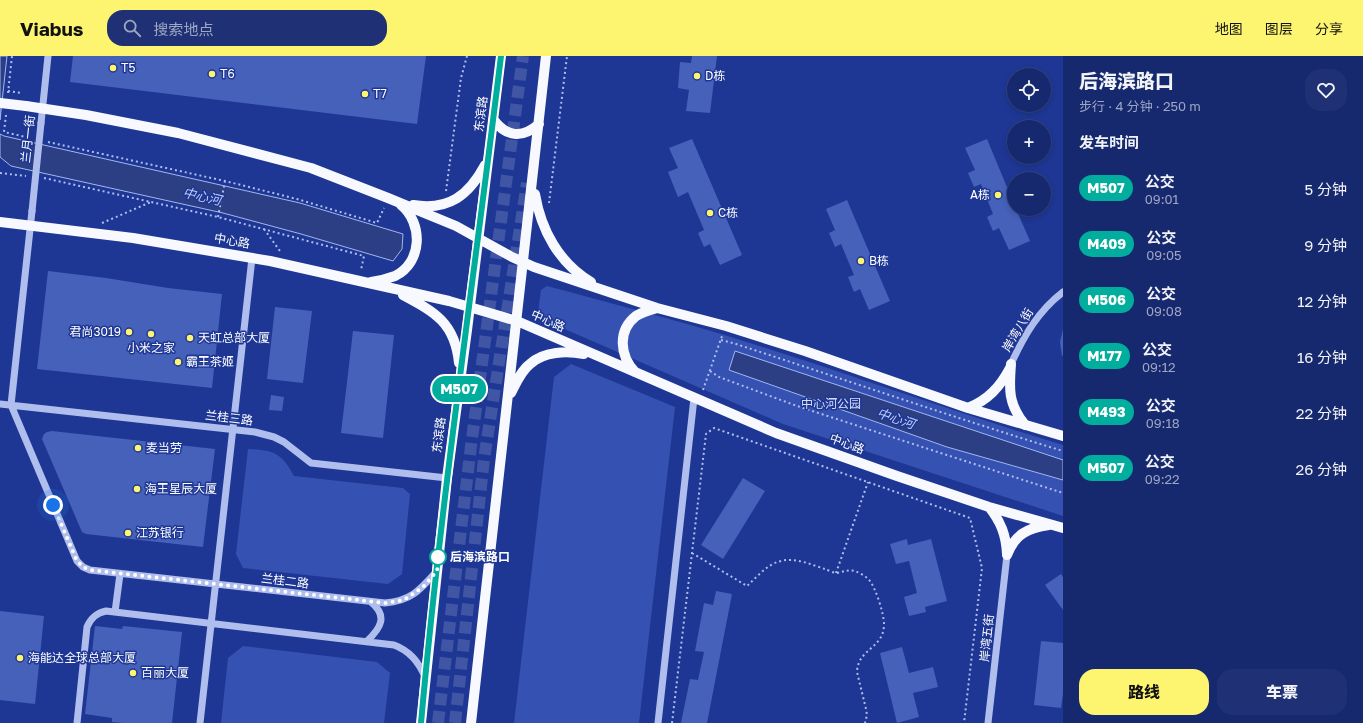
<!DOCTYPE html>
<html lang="zh">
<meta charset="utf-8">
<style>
:root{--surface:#16296f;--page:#1f3174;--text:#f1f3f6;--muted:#9ea6c3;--line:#354582;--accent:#fdf46f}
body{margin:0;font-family:"Golos Text","Noto Sans SC",sans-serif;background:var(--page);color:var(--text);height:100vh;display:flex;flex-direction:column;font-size:15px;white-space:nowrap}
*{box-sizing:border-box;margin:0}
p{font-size:13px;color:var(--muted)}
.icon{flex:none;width:22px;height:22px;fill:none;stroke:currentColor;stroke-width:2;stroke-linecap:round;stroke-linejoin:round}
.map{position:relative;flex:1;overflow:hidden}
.sheet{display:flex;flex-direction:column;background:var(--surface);width:300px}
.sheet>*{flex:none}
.badge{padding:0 8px;border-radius:13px;font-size:14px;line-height:26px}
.buttons{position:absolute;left:1007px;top:12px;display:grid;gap:8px}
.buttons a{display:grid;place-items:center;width:44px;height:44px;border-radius:50%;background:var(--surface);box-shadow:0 2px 6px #0003,0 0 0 1px var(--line);font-size:20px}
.you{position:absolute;width:20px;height:20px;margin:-10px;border:3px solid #fff;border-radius:50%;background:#1a73e8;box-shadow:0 0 0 6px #1a73e833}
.map>.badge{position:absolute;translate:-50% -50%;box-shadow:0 0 0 2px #fff}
h2{padding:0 16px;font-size:15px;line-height:36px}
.round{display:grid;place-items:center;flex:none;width:42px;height:42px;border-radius:16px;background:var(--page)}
.overview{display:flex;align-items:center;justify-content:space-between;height:68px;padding:0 16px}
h1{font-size:19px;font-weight:800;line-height:30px}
.primary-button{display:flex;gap:8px;margin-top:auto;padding:8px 16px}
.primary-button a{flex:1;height:46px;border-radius:16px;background:var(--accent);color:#111;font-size:16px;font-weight:800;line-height:46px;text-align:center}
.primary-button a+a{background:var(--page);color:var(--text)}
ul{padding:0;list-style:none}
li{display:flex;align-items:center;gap:12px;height:56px;padding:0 16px}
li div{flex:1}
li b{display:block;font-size:15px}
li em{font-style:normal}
li .badge{min-width:44px;font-weight:700;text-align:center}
header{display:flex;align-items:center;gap:24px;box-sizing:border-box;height:56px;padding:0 20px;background:var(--accent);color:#111}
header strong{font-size:19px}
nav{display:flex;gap:22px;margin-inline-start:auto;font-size:14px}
.search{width:280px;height:36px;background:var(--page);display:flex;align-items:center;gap:10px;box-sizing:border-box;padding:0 14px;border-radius:16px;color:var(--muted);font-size:15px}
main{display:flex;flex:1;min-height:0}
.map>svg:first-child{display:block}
.green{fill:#3551b2}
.water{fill:#2c3e84;stroke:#a3b6f0}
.building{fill:#4661ba}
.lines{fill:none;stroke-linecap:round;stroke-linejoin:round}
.highway-tunnel{stroke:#4055a4;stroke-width:12;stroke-dasharray:12 6;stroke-linecap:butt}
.path{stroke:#b0beee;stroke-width:2;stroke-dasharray:2 3;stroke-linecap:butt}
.minor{stroke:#b0beee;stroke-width:7}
.major{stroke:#f7f9ff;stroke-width:10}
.minor-bridge{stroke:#b0beee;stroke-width:7}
.major-bridge{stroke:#f7f9ff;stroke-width:10}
.line-casing{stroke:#fff;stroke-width:9}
.line{stroke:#01ad9c;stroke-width:6}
.walk{stroke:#fff;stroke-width:4;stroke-dasharray:0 7.2}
.poi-dot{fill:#fdf46f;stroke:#1e3794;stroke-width:1.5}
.stop-dot{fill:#fff;stroke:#01ad9c;stroke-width:2}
.labels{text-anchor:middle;stroke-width:3;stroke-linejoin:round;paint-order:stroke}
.poi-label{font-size:12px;fill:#fff;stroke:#1e3794;text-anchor:start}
.street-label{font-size:12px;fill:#fff;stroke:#1e3794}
.park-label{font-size:12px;fill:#d6defa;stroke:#1e3794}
.stop-label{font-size:12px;font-weight:bold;fill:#fff;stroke:#1e3794;text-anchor:start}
.water-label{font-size:13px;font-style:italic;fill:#bcc9f5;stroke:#1e3794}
</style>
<header>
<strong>Viabus</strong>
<div class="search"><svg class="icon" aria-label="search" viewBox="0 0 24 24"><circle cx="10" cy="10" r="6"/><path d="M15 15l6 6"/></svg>搜索地点</div>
<nav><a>地图</a><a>图层</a><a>分享</a></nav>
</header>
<main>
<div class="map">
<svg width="1063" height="667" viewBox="0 0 1063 667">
<rect width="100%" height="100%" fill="#1e3794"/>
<path class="green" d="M547 230C610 247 673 263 734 282 844 316 953 356 1063 389V460L783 368 544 264 538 256 541 234Z
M571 308 675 351 639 667H514L554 321Z
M248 393C273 394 282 397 294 420L403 432 410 438 402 518 388 528 243 512 236 498Z
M243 590 377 606 390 617 384 667H221L228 602Z"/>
<path class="water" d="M0 0H7L0 64Z
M0 78 4 80 300 147 403 178 402 193 393 205 301 178 223 157 11 110 0 101Z
M735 295 1063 404V424L947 391 729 314Z"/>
<path class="building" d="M73 0H426L417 68 70 26Z
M692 0H717L710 57 686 55 689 34 678 32 680 6 691 7Z
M692 83 742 199 720 209 710 188 704 191 698 177 704 174 688 136 678 141 668 116 678 112 669 92Z
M987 83 1014 148V153H1016L1030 185 1009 194 999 172 993 175 987 161 993 158 981 128 974 131 968 117 975 114 965 92Z
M847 144 890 245 869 254 860 233 854 236 848 221 854 219 841 188 835 191 829 177 835 174 826 153Z
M48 215 106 222 168 232 222 238 212 332 37 313Z
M275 251 312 255 303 327 267 323Z
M1063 273V300H1062L1060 286Z
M353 275 394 279 383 382 341 377Z
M271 339 284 341 282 355 269 354Z
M52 375 215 393 203 491 86 478 82 476 42 383 44 378 47 376Z
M743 422 765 435 723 503 701 489Z
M907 483 908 489 931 483 947 545 925 551 926 556 909 560 904 541 917 537 909 505 896 508 890 488Z
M1061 518 1063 521V554L1045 529Z
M716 535 732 538 707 667H681L690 623 698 624 704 596 695 595 704 547 713 549Z
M0 555 44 560 35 648 0 644Z
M95 570 122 573 123 570 182 576 172 667H123L112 666V662L85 658Z
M1041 585 1063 587V638L1061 652 1034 649Z
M902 591 909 617 933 611 938 631 913 637 919 661 897 667 880 597Z"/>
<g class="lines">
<path class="highway-tunnel" d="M438 667 471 390 523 0
M455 667 484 403 527 127"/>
<path class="path" d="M8 35 21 37
M8 37 12 0
M6 59 4 76 30 82
M48 86 225 125 297 143 377 167 384 152
M0 117 26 120
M44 122 218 161 364 200 361 214
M446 135 461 22 467 0
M549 147 567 0
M218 161 225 125
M102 167 151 146
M264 173 280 195
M721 284 733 287C843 323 952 361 1063 395
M710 315 719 321 797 350 1063 437
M703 334 722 280
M692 497 747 530C757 521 767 508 781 505 795 501 812 509 825 513 828 514 833 517 837 517 843 516 848 513 855 515 860 517 866 520 870 525 876 533 884 558 884 568 884 593 858 592 857 616L866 653 867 659 865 667
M836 517 868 426
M672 667 706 378 714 372 970 462 982 512 964 667"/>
<path class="minor" d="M41 67 48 0
M32 155 11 349 77 505 83 511 90 514 385 547C411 545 420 534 437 515
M1011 308C1024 280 1038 255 1063 236
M0 348 255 376 274 381 284 386 311 407 447 422
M115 556 120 518
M367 585C381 572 388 560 371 546
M77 667 87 571C91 562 96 557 106 555L394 589C410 595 419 606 425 621
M200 667 252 202
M658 667 694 342
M988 667 1007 499"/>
<path class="major" d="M26 50 86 59 178 77 311 112 388 142 456 170 512 201 534 211 657 252 726 270 805 295 968 352 1063 380
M493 63C506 81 522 83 539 68
M535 138C541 174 559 207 591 226
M413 149C449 155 469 139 485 109
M0 166 133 182 270 205 449 245 517 265 776 377 897 420 989 451 1063 472
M371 226C379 225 387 223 395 220 423 206 423 167 401 149
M403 239C435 256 455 267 459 307
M1011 308C1009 333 1008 348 1025 369
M635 316C620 300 617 275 636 260 642 256 650 254 657 252
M511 337C516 327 521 315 530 308 544 295 567 295 584 298
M968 352C988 344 1000 331 1010 312
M989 451C1001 466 1006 479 1007 498
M1007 499C1015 478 1028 472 1049 469
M421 667 447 422 467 274 501 0
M471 667 546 0"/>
<path class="minor-bridge" d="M32 155 41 67"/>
<path class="major-bridge" d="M0 47 26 50"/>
</g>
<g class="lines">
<defs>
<path id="line" d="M421 667C441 444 474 222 501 0"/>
</defs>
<use href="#line" class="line-casing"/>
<use href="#line" class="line"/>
<path class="walk" d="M53 449 77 505 83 511 90 514 385 547 404 544 423 531 437 515 439 500 438 501"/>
</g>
<g class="poi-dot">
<circle cx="113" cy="12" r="4"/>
<circle cx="212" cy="18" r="4"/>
<circle cx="697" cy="20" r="4"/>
<circle cx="365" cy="38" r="4"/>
<circle cx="998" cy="139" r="4"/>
<circle cx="710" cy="157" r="4"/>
<circle cx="861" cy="205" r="4"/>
<circle cx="129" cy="276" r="4"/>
<circle cx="151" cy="278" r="4"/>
<circle cx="190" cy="282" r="4"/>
<circle cx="178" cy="306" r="4"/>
<circle cx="138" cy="392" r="4"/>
<circle cx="137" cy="433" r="4"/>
<circle cx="128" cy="477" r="4"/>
<circle cx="20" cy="602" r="4"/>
<circle cx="133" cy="617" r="4"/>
</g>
<circle class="stop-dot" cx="438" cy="501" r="8"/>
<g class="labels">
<g class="poi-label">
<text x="121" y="16">T5</text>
<text x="220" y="22">T6</text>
<text x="705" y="24">D栋</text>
<text x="373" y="42">T7</text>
<text x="990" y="143" text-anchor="end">A栋</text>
<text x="718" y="161">C栋</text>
<text x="869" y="209">B栋</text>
<text x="121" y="280" text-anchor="end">君尚3019</text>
<text x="198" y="286">天虹总部大厦</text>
<text x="151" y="296" text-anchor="middle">小米之家</text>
<text x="186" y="310">霸王茶姬</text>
<text x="146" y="396">麦当劳</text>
<text x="145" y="437">海王星辰大厦</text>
<text x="136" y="481">江苏银行</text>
<text x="28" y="606">海能达全球总部大厦</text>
<text x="141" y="621">百丽大厦</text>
</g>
<g class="street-label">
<text transform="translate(481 58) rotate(-83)" y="4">东滨路</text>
<text transform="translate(28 83) rotate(-84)" y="4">兰月一街</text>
<text transform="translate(232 185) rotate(10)" y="4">中心路</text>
<text transform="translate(548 265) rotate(24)" y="4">中心路</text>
<text transform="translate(1018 274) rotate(-59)" y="4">岸湾八街</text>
<text transform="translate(229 362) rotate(7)" y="4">兰桂三路</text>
<text transform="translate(439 379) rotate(-83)" y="4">东滨路</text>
<text transform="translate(847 388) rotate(20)" y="4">中心路</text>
<text transform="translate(285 525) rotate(7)" y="4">兰桂二路</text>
<text transform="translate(987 582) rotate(-84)" y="4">岸湾五街</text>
</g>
<g class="park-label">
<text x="831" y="352">中心河公园</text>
</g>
<g class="stop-label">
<text x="450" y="505">后海滨路口</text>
</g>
<g class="water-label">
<text transform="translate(202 140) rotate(13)" y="5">中心河</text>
<text transform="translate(896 362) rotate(19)" y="5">中心河</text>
</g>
</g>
</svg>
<div class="buttons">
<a><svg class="icon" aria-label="locate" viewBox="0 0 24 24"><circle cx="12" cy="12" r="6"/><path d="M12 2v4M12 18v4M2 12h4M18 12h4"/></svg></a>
<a>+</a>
<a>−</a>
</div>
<div class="you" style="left:53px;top:449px"></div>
<b class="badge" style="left:459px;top:333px;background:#01ad9c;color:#fff">M507</b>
</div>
<section class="sheet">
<div class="overview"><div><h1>后海滨路口</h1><p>步行 · 4 分钟 · 250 m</p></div><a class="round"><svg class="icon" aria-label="heart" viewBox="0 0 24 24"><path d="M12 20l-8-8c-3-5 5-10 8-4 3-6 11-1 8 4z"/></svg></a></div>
<h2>发车时间</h2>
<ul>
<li><span class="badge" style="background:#01ad9c;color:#fff">M507</span><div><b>公交</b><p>09:01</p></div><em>5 分钟</em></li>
<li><span class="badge" style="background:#01ad9c;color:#fff">M409</span><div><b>公交</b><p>09:05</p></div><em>9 分钟</em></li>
<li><span class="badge" style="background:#01ad9c;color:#fff">M506</span><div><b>公交</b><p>09:08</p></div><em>12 分钟</em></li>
<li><span class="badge" style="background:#01ad9c;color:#fff">M177</span><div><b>公交</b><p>09:12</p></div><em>16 分钟</em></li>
<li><span class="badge" style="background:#01ad9c;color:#fff">M493</span><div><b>公交</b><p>09:18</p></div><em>22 分钟</em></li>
<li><span class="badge" style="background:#01ad9c;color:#fff">M507</span><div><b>公交</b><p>09:22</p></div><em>26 分钟</em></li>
</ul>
<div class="primary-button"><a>路线</a><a>车票</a></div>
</section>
</main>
